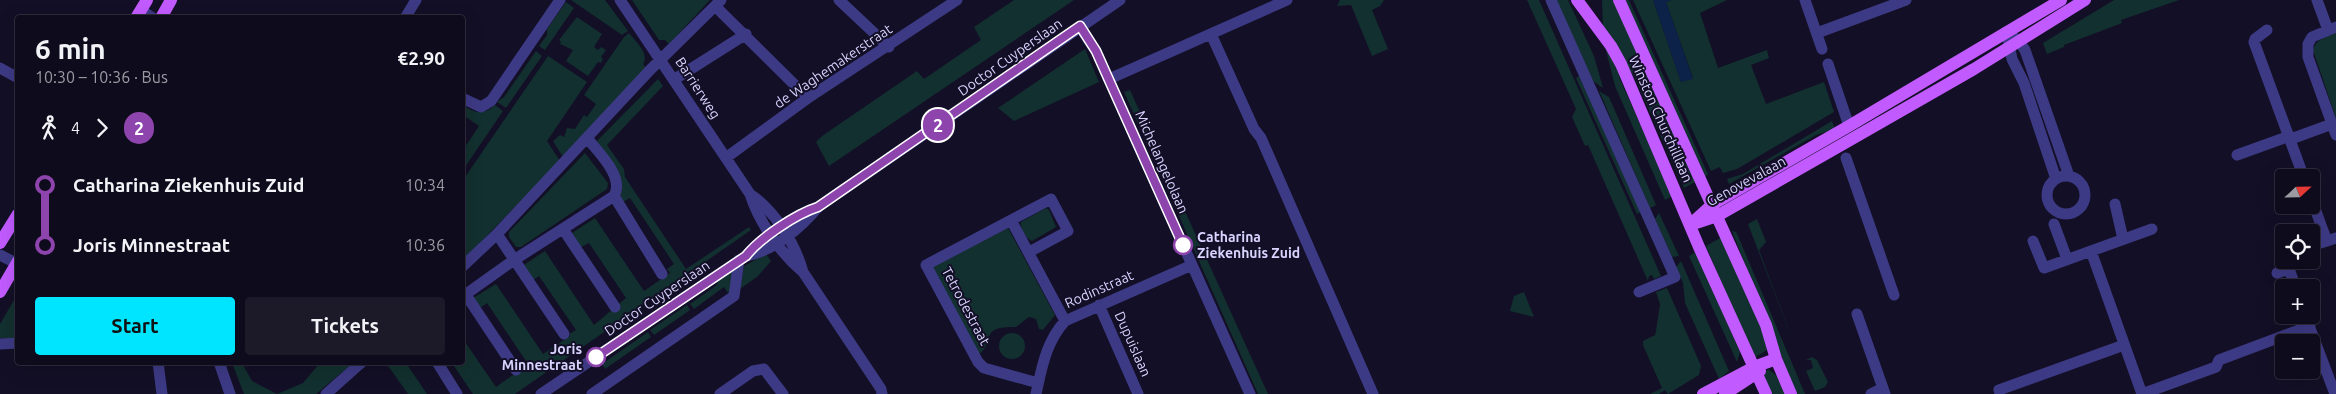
<!DOCTYPE html>
<meta charset="utf-8">
<style>
:root{--surface:#0e0b1c;--page:#1c1929;--text:#f1f3f6;--muted:#9b9ba3;--line:#2e2b3b;--accent:#00e5ff}
body{margin:0;font-family:Ubuntu,sans-serif;background:var(--page);color:var(--text);height:100vh;display:flex;flex-direction:column;font-size:19px;white-space:nowrap}
*{box-sizing:border-box;margin:0}
p{font-size:16px;color:var(--muted)}
.icon{flex:none;width:28px;height:28px;fill:none;stroke:currentColor;stroke-width:2;stroke-linecap:round;stroke-linejoin:round}
.map{position:relative;flex:1;overflow:hidden}
.details{position:absolute;left:15px;top:15px;width:450px;height:350px;display:flex;flex-direction:column;background:var(--surface);border-radius:5px;box-shadow:0 5px 20px #0002,0 0 0 1px var(--line)}
.details>*{flex:none}
.badge{padding:0 10px;border-radius:16px;font-size:18px;line-height:32px}
.needle{width:32px;rotate:68deg}
.fabs{position:absolute;left:2275px;top:169px;display:grid;gap:10px}
.fabs a{display:grid;place-items:center;width:45px;height:45px;border-radius:5px;background:var(--surface);box-shadow:0 5px 20px #0002,0 0 0 1px var(--line);font-size:25px}
.map>.badge{position:absolute;translate:-50% -50%;box-shadow:0 0 0 2px #fff}
.legs{display:flex;align-items:center;gap:8px;height:55px;padding:0 20px;font-size:16px}
.legs p{margin-inline-start:auto}
.summary{display:flex;align-items:center;justify-content:space-between;height:85px;padding:0 20px}
h1{font-size:28px;font-weight:700;line-height:38px}
.button{display:flex;gap:10px;margin-top:auto;padding:10px 20px}
.button a{flex:1;height:58px;border-radius:5px;background:var(--accent);color:#111;font-size:20px;font-weight:700;line-height:58px;text-align:center}
.button a+a{background:var(--page);color:var(--text)}
ul{padding:0 20px;list-style:none}
li{display:flex;align-items:center;gap:18px;height:60px;font-size:19px}
li i{display:grid;place-items:center;width:8px;height:100%;margin:0 6px;background:currentColor}
li i::after{content:'';width:12px;height:12px;margin:-6px;border:4px solid;border-radius:50%;background:var(--surface)}
li p{margin-inline-start:auto}
li:first-child i{background:linear-gradient(#0000 50%,currentColor 0)}
li:last-child i{background:linear-gradient(currentColor 50%,#0000 0)}
.map>svg:first-child{display:block}
.green{fill:#12302f}
.water{fill:#0c2248}
.lines{fill:none;stroke-linecap:round;stroke-linejoin:round}
.minor{stroke:#3d3a85;stroke-width:11}
.major{stroke:#c25bff;stroke-width:12}
.line-1-casing{stroke:#fff;stroke-width:11}
.line-1{stroke:#8e44ad;stroke-width:8}
.stop-1-dot{fill:#fff;stroke:#8e44ad;stroke-width:2.5}
.labels{text-anchor:middle;stroke-width:4;stroke-linejoin:round;paint-order:stroke}
.street-label{font-size:14px;fill:#d9d4ff;stroke:#130f26}
.stop-label{font-size:14px;font-weight:bold;fill:#d9d4ff;stroke:#130f26;text-anchor:start}
</style>
<div class="map">
<svg width="2336" height="394" viewBox="0 0 2336 394">
<rect width="100%" height="100%" fill="#130f26"/>
<path class="green" d="M571 0H605L628 31 622 35Z
M632 0H710L669 44 665 40H659Z
M1014 0H1074L829 166 816 142 822 136 917 71 924 79 981 40 974 27Z
M1340 0H1384L1380 6 1372 10 1388 49 1372 56 1351 5 1337 6Z
M1527 0H1539L1661 276 1654 279 1652 275 1649 276 1648 281 1588 145 1585 146 1572 117 1576 109Z
M1556 0H1568L1594 56 1603 88 1593 81Z
M1602 0H1617L1697 181 1684 188 1634 76 1603 29Z
M1622 0H1629L1708 174 1705 177Z
M1633 0H1653L1681 82 1693 78 1666 2 1671 0H1727L1700 13 1718 68 1767 50 1769 58 1751 65 1766 104 1824 82 1834 112 1737 169 1723 173 1720 167 1711 171Z
M2114 0H2179L2121 20 2122 23 2064 45V47L2047 54 2043 43Z
M566 2 574 8 545 50 539 46 547 35V29Z
M577 17 602 34 594 47 598 50 601 47 606 50 601 57 603 59 601 63 598 62 588 76 566 61 573 50 560 44 561 42 559 40Z
M629 33C636 42 650 54 643 64L646 68 563 157 553 141 560 135 564 137 567 128 575 129 584 115 587 117 596 104 584 95 624 37Z
M2336 33V118L2313 50C2316 39 2326 37 2336 33Z
M1604 43 1615 57 1620 79 1672 196 1665 200 1615 86Z
M1085 49 1099 82 1014 121 998 108Z
M536 51 542 56 506 108 497 102 504 97Z
M548 56 587 82 547 141 560 161 463 260V180Z
M1579 76 1641 212 1637 214 1576 78Z
M658 79 663 86 607 145 624 169 625 177 686 269 749 227 751 230 515 394H473L452 363 462 362 463 339 496 387 528 364 487 303 480 308 473 298 496 284 543 354 570 336 569 334 576 330 539 276 532 281 522 266 545 251 594 325 626 298 589 243 581 247 572 233 595 218 644 291 670 273 667 269 674 264 630 198 623 202 620 198 622 188 597 141Z
M1130 90 1268 394H1258L1124 92Z
M1599 91 1609 97 1656 205 1650 208Z
M463 105C475 113 483 116 495 105L503 111 463 170V150L479 126 463 115Z
M1832 121 1835 129 1816 135 1729 184 1727 179 1743 174Z
M585 153 608 183 607 189 521 247H516L509 237V232Z
M1046 208 1049 210 1056 227 1032 241C1026 239 1020 228 1021 222Z
M1659 213 1679 256 1672 257 1655 219Z
M1757 219 1766 242 1759 250 1796 349 1748 224Z
M1008 228 1055 315 1043 330 1039 329 1036 319 1029 317 1016 327C977 326 997 342 978 355L932 267Z
M1732 231 1736 232 1738 236 1805 394H1796Z
M1722 237 1765 333 1767 350 1754 358 1706 246Z
M1696 252 1740 352 1737 362 1689 256Z
M766 254 771 261 758 276 740 289 744 266Z
M1681 261 1729 371 1719 379 1685 303 1683 283 1676 267Z
M734 270 731 291 728 293 724 287 694 309 690 304 717 285 719 278Z
M1667 288 1701 366 1699 375 1668 394 1665 390 1659 394H1650L1662 388 1643 345V341L1655 335 1656 331 1660 304 1656 292Z
M1524 292 1534 317 1510 311 1514 296Z
M17 295V338H0V324Z
M687 305 690 310 654 335 650 330Z
M648 332 651 337 605 369 602 364Z
M999 346a13 13 0 1 1 26 0a13 13 0 1 1-26 0Z
M1812 357 1817 360 1828 382 1825 387 1815 391 1806 371 1813 368 1811 360H1806Z
M232 363H242L252 381 277 394H244Z
M320 363H353L316 394H277L303 383Z
M386 363H406L427 394H408Z
M1768 369 1777 376 1786 394H1770L1762 375Z"/>
<path class="water" d="M1653 0H1671L1666 2 1693 79 1681 82Z"/>
<g class="lines">
<path class="minor" d="M620 0 750 194C759 222 780 253 803 272L881 389 882 394
M839 0 889 47
M1551 0 1675 277 1639 292
M1805 0 1822 49
M2317 0 2328 30
M715 6 808 98
M141 10 153 18
M405 18 416 0
M1080 27 1096 51 1250 394
M2336 27 2312 37 2308 44V57L2336 135
M2267 30 2255 39 2254 42 2304 178
M2006 32 2018 40 2025 50 2069 176
M1817 33 1906 0
M1211 34 1254 129 1261 138 1373 394
M2008 39 2012 59 2024 83 2056 179
M1828 64 1849 126
M0 68 18 78
M675 79 746 34
M1109 79 1287 0
M462 98 481 107 491 101 560 0
M2291 139 2332 124
M2237 155 2290 136
M727 157 808 98 957 0
M1846 158 1894 295
M2047 195a19 19 0 1 1 38 0a19 19 0 1 1-38 0Z
M750 194C775 211 795 243 803 272
M614 196 662 274
M2115 204 2123 239
M1011 220 1065 321
M2054 224 2067 259
M2322 228 2327 241 2336 238
M563 229 615 307
M2309 232 2322 228 2311 197
M497 234 564 334
M2033 241 2044 268 2152 229
M2311 246 2327 241
M2091 251 2142 394
M1029 252 1068 231 1051 199 926 265 978 362 984 368 1038 383
M0 255 18 264
M746 256C773 251 801 228 818 207L1120 0
M462 267 497 234 650 70 721 0
M2277 273 2289 269 2296 288
M466 295 516 370
M462 297 514 260 614 196C625 177 598 152 587 138
M1099 305 1138 394
M1857 314 1885 394
M2305 315 2335 394
M0 344 18 343
M158 362 162 394
M219 362 230 394
M437 362 457 394
M326 394 362 362
M541 394 746 256C760 238 796 214 818 207
M592 394 734 296 739 260
M720 394 753 371 764 369 783 394
M1036 394C1042 367 1046 342 1065 321L1192 265
M1871 394 1883 388
M2000 394 1999 390 2124 345
M2142 394 2216 367 2219 360 2310 326"/>
<path class="major" d="M1577 0 1611 46 1621 64 1699 247 1766 394
M1619 0 1766 325 1776 359 1791 394
M136 18 147 0
M161 18 171 0
M1692 223 1713 204 1849 126 2061 0
M1690 225 1717 216 1850 140 1974 69 2085 0
M0 243 18 214
M0 292 18 261
M1703 394 1754 367 1776 359
M1725 394 1760 371"/>
</g>
<g class="lines">
<defs>
<path id="line-1" d="M596 357 746 256C760 238 796 214 818 207L1080 26 1096 51 1183 245"/>
</defs>
<use href="#line-1" class="line-1-casing"/>
<use href="#line-1" class="line-1"/>
</g>
<g class="stop-1-dot">
<circle cx="1183" cy="245" r="9"/>
<circle cx="596" cy="357" r="9"/>
</g>
<g class="labels">
<g class="street-label">
<text transform="translate(1010 57) rotate(-35)" y="5">Doctor Cuyperslaan</text>
<text transform="translate(833 66) rotate(-34)" y="5">de Waghemakerstraat</text>
<text transform="translate(698 88) rotate(57)" y="5">Barrierweg</text>
<text transform="translate(1661 119) rotate(66)" y="5">Winston Churchilllaan</text>
<text transform="translate(1162 162) rotate(66)" y="5">Michelangelolaan</text>
<text transform="translate(1746 181) rotate(-29)" y="5">Genovevalaan</text>
<text transform="translate(1099 289) rotate(-24)" y="5">Rodinstraat</text>
<text transform="translate(657 298) rotate(-34)" y="5">Doctor Cuyperslaan</text>
<text transform="translate(966 306) rotate(62)" y="5">Tetrodestraat</text>
<text transform="translate(1133 344) rotate(66)" y="5">Dupuislaan</text>
</g>
<g class="stop-label">
<text x="1197" y="242">Catharina<tspan x="1197" dy="16">Ziekenhuis Zuid</tspan></text>
<text x="582" y="354" text-anchor="end">Joris<tspan x="582" dy="16">Minnestraat</tspan></text>
</g>
</g>
</svg>
<div class="fabs">
<a><svg class="needle" viewBox="-14 -14 28 28"><path d="M0-13l5 13h-10z" fill="#e53935"/><path d="M0 13l5-13h-10z" fill="#9b9ba3"/></svg></a>
<a><svg class="icon" aria-label="locate" viewBox="0 0 24 24"><circle cx="12" cy="12" r="6"/><path d="M12 2v4M12 18v4M2 12h4M18 12h4"/></svg></a>
<a>+</a>
<a>−</a>
</div>
<b class="badge" style="left:938px;top:125px;background:#8e44ad;color:#fff">2</b>
<section class="details">
<div class="summary"><div><h1>6 min</h1><p>10:30 – 10:36 · Bus</p></div><b>€2.90</b></div>
<div class="legs"><svg class="icon" aria-label="walk" viewBox="0 0 24 24"><circle cx="13" cy="4" r="2"/><path d="M13 8l-2 6 4 7M11 14l-3 7M7 12l3-4h3l4 4"/></svg>4<svg class="icon" aria-label="forward" viewBox="0 0 24 24"><path d="M9 5l7 7-7 7"/></svg><b class="badge" style="background:#8e44ad;color:#fff">2</b></div>
<ul>
<li><i style="color:#8e44ad"></i><b>Catharina Ziekenhuis Zuid</b><p>10:34</p></li>
<li><i style="color:#8e44ad"></i><b>Joris Minnestraat</b><p>10:36</p></li>
</ul>
<div class="button"><a>Start</a><a>Tickets</a></div>
</section>
</div>
